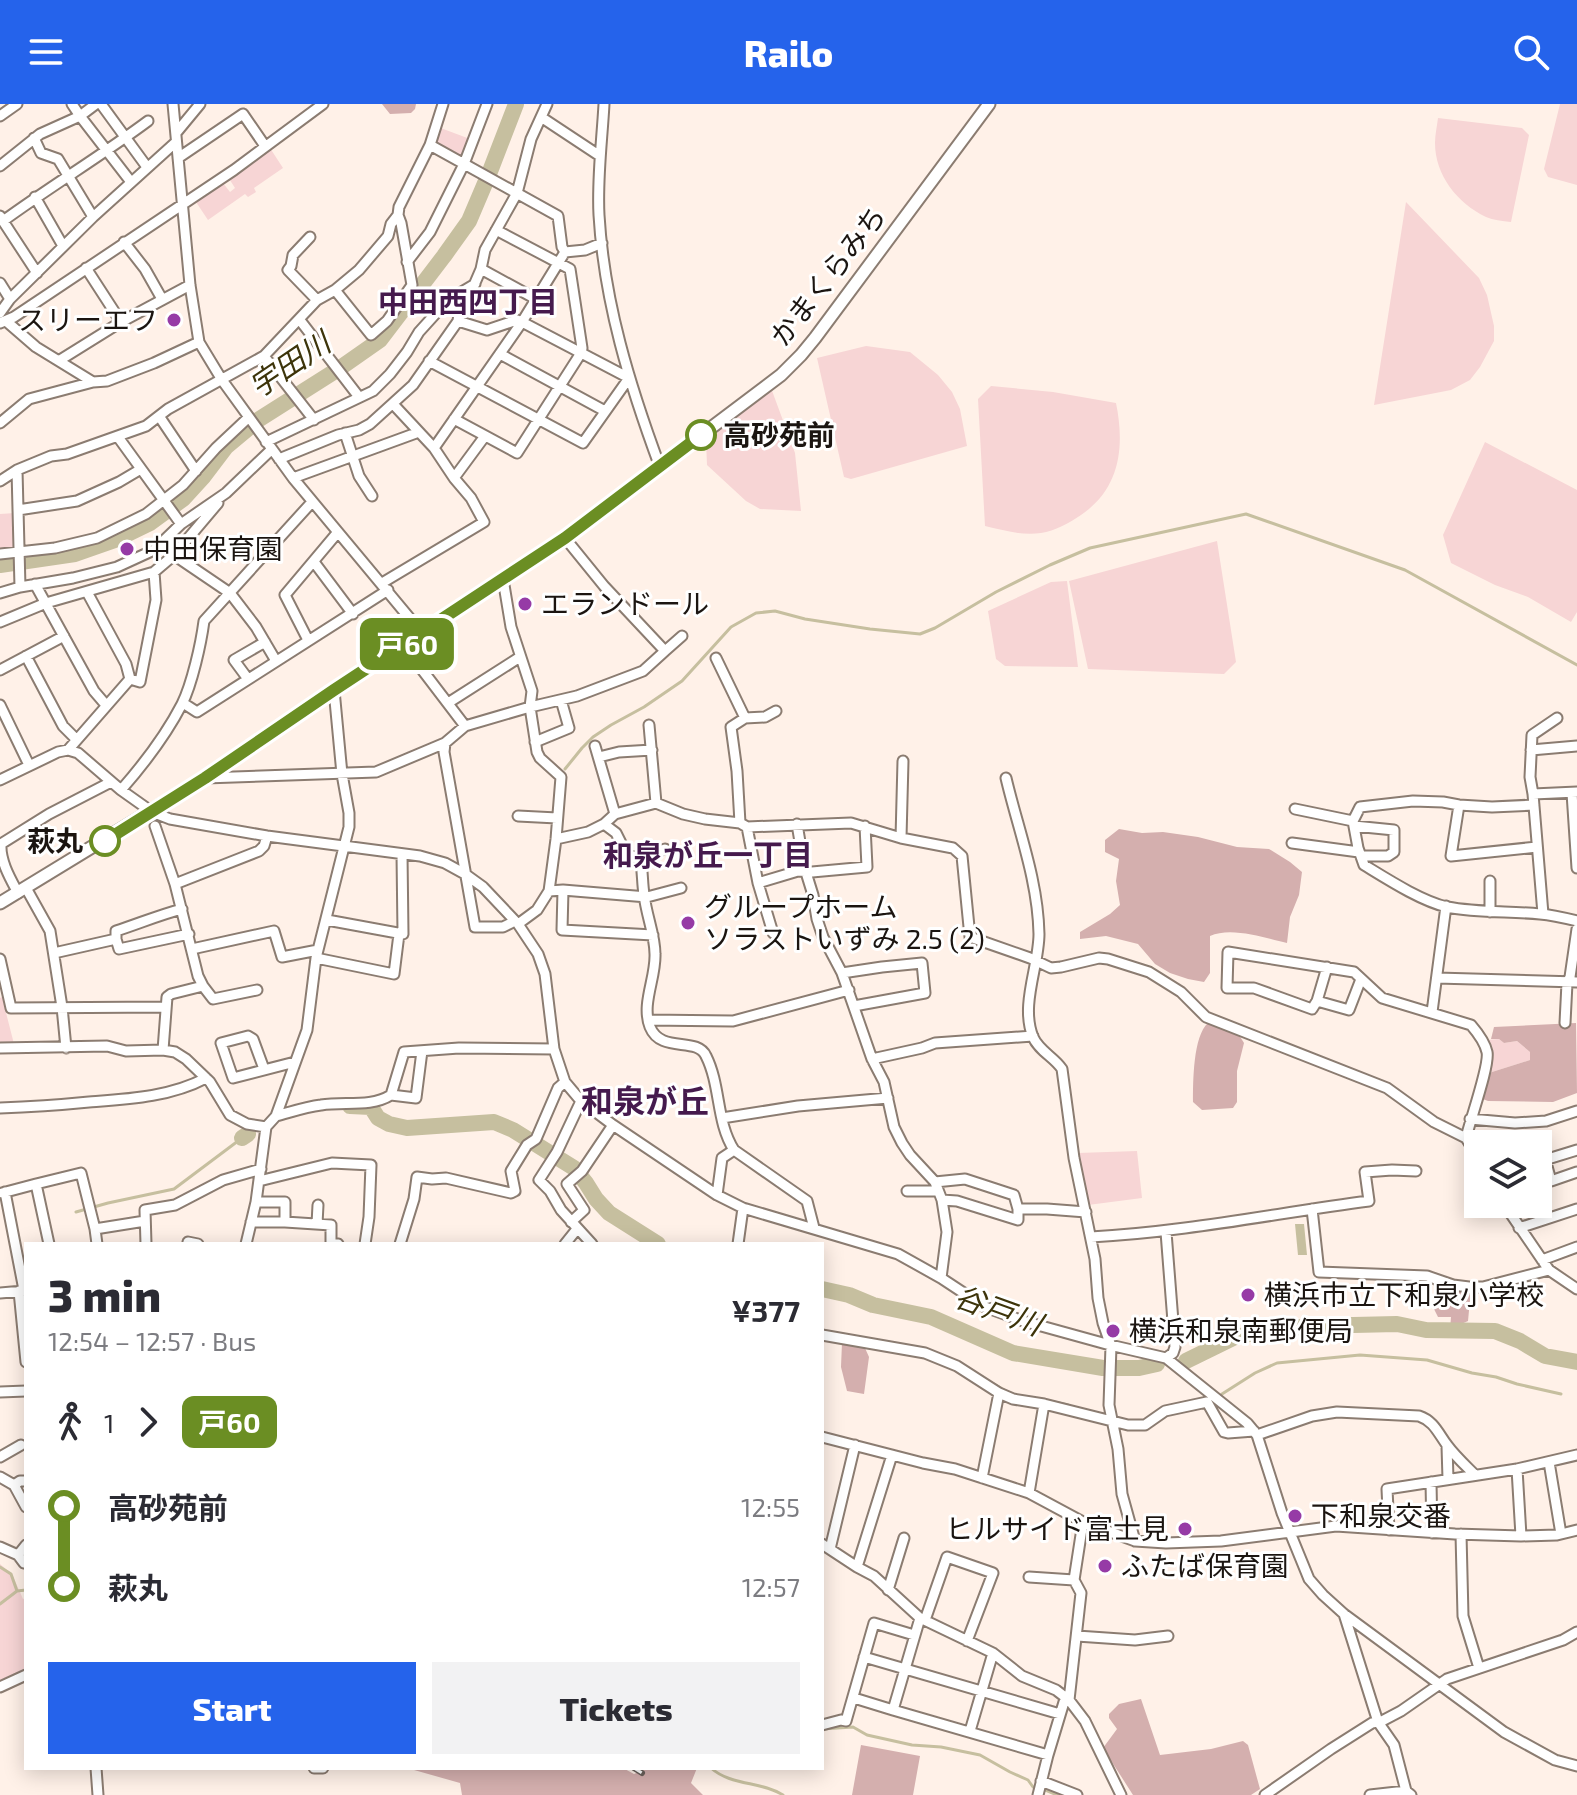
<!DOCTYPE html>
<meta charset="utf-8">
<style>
:root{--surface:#fff;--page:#f2f2f3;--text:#2b2b33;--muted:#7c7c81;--accent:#2563eb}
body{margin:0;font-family:"Exo 2","Noto Sans JP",sans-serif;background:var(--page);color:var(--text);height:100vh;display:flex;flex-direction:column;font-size:30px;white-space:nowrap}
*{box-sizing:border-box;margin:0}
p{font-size:26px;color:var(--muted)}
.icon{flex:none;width:44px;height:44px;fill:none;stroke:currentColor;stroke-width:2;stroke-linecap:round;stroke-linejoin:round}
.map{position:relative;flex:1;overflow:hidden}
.drawer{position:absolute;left:24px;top:1138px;width:800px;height:528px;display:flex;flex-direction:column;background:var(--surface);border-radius:0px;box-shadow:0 4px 20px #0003}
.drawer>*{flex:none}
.badge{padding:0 16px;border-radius:12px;font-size:28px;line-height:52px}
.controls{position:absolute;left:1464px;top:1026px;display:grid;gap:16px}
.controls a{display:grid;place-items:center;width:88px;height:88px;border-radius:0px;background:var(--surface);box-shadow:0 4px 20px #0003;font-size:40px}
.map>.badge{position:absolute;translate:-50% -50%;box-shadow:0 0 0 4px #fff}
.legs{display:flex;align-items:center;gap:12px;height:88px;padding:0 24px;font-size:26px}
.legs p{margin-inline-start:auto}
.overview{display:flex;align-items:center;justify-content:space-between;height:136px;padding:0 24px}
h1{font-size:44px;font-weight:800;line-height:60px}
.primary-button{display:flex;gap:16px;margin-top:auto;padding:16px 24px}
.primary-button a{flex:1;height:92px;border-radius:0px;background:var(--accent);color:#fff;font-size:32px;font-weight:800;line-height:92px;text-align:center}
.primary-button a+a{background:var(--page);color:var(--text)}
ul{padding:0 24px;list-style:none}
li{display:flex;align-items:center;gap:28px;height:80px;font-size:30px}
li i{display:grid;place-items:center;width:12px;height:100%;margin:0 10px;background:currentColor}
li i::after{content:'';width:20px;height:20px;margin:-10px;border:6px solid;border-radius:50%;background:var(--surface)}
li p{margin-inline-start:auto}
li:first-child i{background:linear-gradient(#0000 50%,currentColor 0)}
li:last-child i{background:linear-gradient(currentColor 50%,#0000 0)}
header{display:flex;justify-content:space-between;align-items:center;height:104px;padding:0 24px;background:var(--accent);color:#fff;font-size:36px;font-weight:800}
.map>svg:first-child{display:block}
.green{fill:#f7d5d5}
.forest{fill:#d4afae}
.water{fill:#c6bf9f}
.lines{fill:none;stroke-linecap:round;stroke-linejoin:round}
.stream{stroke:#c6bf9f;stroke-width:3}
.river{stroke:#c6bf9f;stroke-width:16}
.minor-casing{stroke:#8b7c71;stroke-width:13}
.major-casing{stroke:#8b7c71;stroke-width:15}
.minor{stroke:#fff;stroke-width:9}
.major{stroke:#fff;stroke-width:11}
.rail-casing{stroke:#69605b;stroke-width:6}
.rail{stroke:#fff;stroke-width:3;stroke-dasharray:9;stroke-linecap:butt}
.line-1-casing{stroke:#fff;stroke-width:18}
.line-1{stroke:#6b8e23;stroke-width:12}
.poi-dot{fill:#963ba6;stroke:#fff;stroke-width:3}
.stop-1-dot{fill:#fff;stroke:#6b8e23;stroke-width:4}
.labels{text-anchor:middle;stroke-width:6;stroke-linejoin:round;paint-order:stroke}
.street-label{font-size:28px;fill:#1b1511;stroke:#fff}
.poi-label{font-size:28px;fill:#1b1511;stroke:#fff;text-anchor:start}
.stop-label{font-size:28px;font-weight:bold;fill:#1b1511;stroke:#fff;text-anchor:start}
.neighbourhood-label{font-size:30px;font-weight:bold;fill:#451a4d;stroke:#fff}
.water-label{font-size:30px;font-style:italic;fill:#3d340a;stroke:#fff}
.quarter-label{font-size:32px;font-weight:bold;fill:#451a4d;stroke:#fff}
</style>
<header><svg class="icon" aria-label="menu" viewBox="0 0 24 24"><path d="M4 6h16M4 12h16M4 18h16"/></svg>Railo<svg class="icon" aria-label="search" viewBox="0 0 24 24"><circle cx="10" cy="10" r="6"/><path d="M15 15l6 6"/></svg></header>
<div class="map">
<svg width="1577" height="1691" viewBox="0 0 1577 1691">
<rect width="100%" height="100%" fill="#fff1e8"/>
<path class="green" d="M1560 0H1577V81L1548 73 1544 65Z
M1438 14 1522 24 1529 31 1511 118C1502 117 1493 116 1486 113 1457 99 1435 71 1435 39 1435 31 1437 22 1438 14Z
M438 23 470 35 464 51 459 53 435 40 434 36Z
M270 44 283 64 254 84 256 88 248 93 245 90 208 116 196 98 223 79 230 88 235 84 228 73Z
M1406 98 1479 174 1487 191 1494 222V237L1480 263 1470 276 1451 286 1374 301Z
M866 242 910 248 938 271 952 288 960 305 967 342 851 375 844 373 817 254Z
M991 282 1053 288 1116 299C1125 343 1120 385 1081 411 1069 419 1055 427 1041 429 1022 432 1003 426 985 422L978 295Z
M771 284 795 349 801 407 760 405 746 397 707 361 706 337Z
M1485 338 1577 386V508L1571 518 1528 493 1495 481 1451 459 1443 431Z
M15 409V443L0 446V410Z
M1217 437 1236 558 1224 570 1088 565 1069 477Z
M1067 477 1078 563 1005 562 996 555 988 507 1051 478Z
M2 893 14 940H0V894Z
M1499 935 1504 939 1517 937 1530 948V956L1492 968 1486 972 1485 936Z
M1137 1047 1142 1094 1088 1101 1078 1049Z
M0 1460 12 1470 23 1495 26 1494V1565L0 1576Z"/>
<path class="forest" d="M382 0H416L415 5 411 9 390 10Z
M1119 725 1142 729 1163 728 1198 733 1237 743 1269 745 1290 758 1302 768 1299 791 1290 813 1287 839C1265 834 1231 822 1210 832V869L1204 878 1188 875 1170 869 1155 860 1138 840 1106 832 1080 835V828L1110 810 1120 801 1116 777 1119 755 1105 748V736Z
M1208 919 1239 931 1244 939 1237 967V998L1233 1004 1202 1006 1193 998C1193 978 1193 932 1208 919Z
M1576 919 1577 989 1553 998 1488 997 1480 994 1486 972 1492 968 1530 956V948L1517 937 1504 939 1499 935H1491L1494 923Z
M1439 1176 1475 1183 1470 1196 1468 1217 1459 1221 1455 1226H1450L1451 1213H1438L1434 1205Z
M842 1239 865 1244 869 1253 864 1290 847 1287 841 1263Z
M1141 1595 1160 1651 1211 1645 1243 1637 1248 1641 1260 1685 1251 1691H1133L1103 1644 1117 1625 1109 1614V1610L1119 1600Z
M861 1641 920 1652 913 1691H852Z
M407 1664H623L634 1670 648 1664H697L691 1679 703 1691H462L460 1679Z"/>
<path class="water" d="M1295 1120H1304L1307 1151H1298Z"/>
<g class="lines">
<path class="stream" d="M0 6 9 0
M565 665 582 644 593 633 611 621 644 603 682 577 731 523 756 509 775 507 805 515 870 525 920 530 935 524 996 488 1050 461 1090 444 1246 410 1405 466 1577 561
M76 1108 108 1099 174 1085 242 1034
M992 1279 1006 1287
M1222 1290 1255 1269 1277 1259 1360 1251 1427 1256 1472 1269 1496 1273 1517 1280 1561 1290
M1045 1296 1068 1301
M1181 1299 1197 1296
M0 1463 11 1470 17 1487
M0 1500 17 1487 26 1486
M822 1625 853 1623 867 1631 912 1641 941 1643 980 1651 1010 1668 1028 1676 1033 1683 1036 1684
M711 1664C731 1682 761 1677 783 1691
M1043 1685 1057 1691"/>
<path class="river" d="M0 461 75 450 115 436 150 419 183 395 204 372 226 343 258 316 340 264 380 236 444 152 469 117 489 70 516 0
M350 1002 371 1003 378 1014 389 1020 407 1024 494 1018 513 1026 574 1064 586 1079 596 1095 609 1109 658 1140
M242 1034 248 1030
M822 1185 849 1191 873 1201 931 1213 1013 1249 1103 1264H1139L1157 1260
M1186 1257 1235 1233 1260 1228 1310 1222 1397 1220 1426 1226 1495 1227 1520 1237 1545 1252 1577 1258"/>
<defs>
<path id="minor" d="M96 0 80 12 131 78
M101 0 147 63
M173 0 190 181 199 238 222 276 293 374 422 529
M604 0C602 37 597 74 599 111 604 198 630 282 660 363
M0 12 17 0
M541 13 600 52
M176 29 200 0
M34 34 41 49 58 55 93 113
M430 41 558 112 562 143 565 148 522 218 434 344
M178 54 243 10 265 42
M0 62 40 30 80 12 72 0
M35 93 63 142
M0 112 3 117C51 82 101 52 148 17
M3 117 37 169
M310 133 293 151 291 162 288 166 317 196
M124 138 145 165 162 195
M565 148 585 146 602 139
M407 158 430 128 464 60 487 0
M86 164 121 218
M481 165 536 195
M0 179 10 195
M335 186 371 231 387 217 412 181 401 119 398 111
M0 209 10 195 93 113 176 38
M299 215 359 293
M6 217 36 243 93 278
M458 217 487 226 517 216 522 218 629 274
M0 219 14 213 234 66 323 0
M500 250 605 307
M264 252 314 316
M60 256 121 218 190 181
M429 257 583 339 629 274
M159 312 196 367
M454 315 517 349 581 249 582 244 570 165 496 126
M0 319 29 295 93 278 107 277 154 259 199 238
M345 329 359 372 372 392
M118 333 181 420
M266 338 373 287 390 270 407 248 419 228 448 196 475 180
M279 355 338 331 359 326 370 320 413 281 458 217 459 210 468 195 481 165 485 146 517 89 531 35 547 0
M17 366 20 483
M293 374 419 328
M454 374 485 332
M0 377 17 366 51 352 67 350 146 322 168 305 264 252 317 196 335 186 359 166 388 132 391 120 398 111 399 103 430 41 443 0
M18 406 77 397 119 378 141 365
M0 450 55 444 97 434 146 410 183 381 216 344 249 313
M174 451 230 489 256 523 276 557
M314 458 353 510
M503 475 511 523 532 587 530 603 537 648 540 654 561 673 556 735 549 787 537 806 518 820
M382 479 484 418 471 394 454 374 434 344 393 300
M35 480 94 587 106 601
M0 489 20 483 73 474 117 463 154 446 181 420 226 389 271 346
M0 518 46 499 154 468 174 451 218 399
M308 536 285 491 338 428
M404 542 465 622
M665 547 682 532
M26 552 63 622 76 635
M716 554 745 614
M0 566 64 532
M130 575 140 578 156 496 154 468
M248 575 234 556 265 538
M183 599 197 608 388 486
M448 599 520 553
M0 601 29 661
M649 621 656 699
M535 638 569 624 561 596
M445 639 444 648 475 823H503L515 817
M595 642 615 710
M68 646 130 575 126 560 87 488
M1531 646 1577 642
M599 653 619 648 652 646
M205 674 376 668 445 639 465 622 530 603 577 592 643 567 665 547 604 482 565 434
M1006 674C1018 725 1038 776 1039 830 1039 862 1020 901 1033 933 1039 947 1054 953 1062 965L1074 1054 1095 1155 1098 1194 1103 1219 1111 1242 1109 1301 1118 1345 1122 1390 1135 1437
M0 676 58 648 68 646 78 649 121 686 152 708 170 715 267 732 420 752 445 759 465 770 483 783 518 820 538 850 545 870 554 945 565 978 581 997 613 1021 717 1091 743 1104 898 1150 941 1174 985 1203 1023 1217 1110 1241 1166 1254 1247 1319 1257 1331 1282 1409 1309 1475 1323 1491 1344 1510 1504 1628 1555 1656 1577 1662
M121 686C143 661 166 631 182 600 192 580 201 540 204 517L312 398
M1572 689 1577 764
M1533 690 1577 688
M1459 701 1451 752 1537 743
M1534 701 1492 703 1459 701 1443 698 1413 697 1360 703 1353 717 1358 744 1364 761C1387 775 1421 797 1447 803 1478 809 1509 807 1540 810 1553 811 1565 814 1577 817
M1295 705 1353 717
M518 712 557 714
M740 719 737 667 731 623 745 614 765 613 776 607
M604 720 616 729 627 751 640 754C643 767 642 778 644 790 646 811 655 830 655 850 656 874 641 900 650 923 661 950 697 932 706 952 721 982 716 1018 734 1046L807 1097 814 1124
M797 720 804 762 813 791 817 815 823 833 842 869 872 955 884 978 894 1023 902 1039 910 1051 935 1078 942 1096 947 1128 941 1174
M155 722 175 780 198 872 203 882 171 890 167 893 163 946
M1354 722 1394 726V748L1388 752H1361
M747 723 758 779 773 829
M901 734 903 657
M556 735 588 728 604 720 615 710 656 699 683 710 705 715 740 719 747 723 851 719 901 734 953 744 962 752 970 833 1030 854 1051 864 1061 863 1099 854 1108 855 1149 868 1181 888 1206 913 1387 984 1434 1018 1466 1034 1478 1053
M1292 739 1359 748
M640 754 665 745
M1490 777V808
M758 779 798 767 812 768 867 763 865 722
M175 780 259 747 264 742 267 732
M26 784 50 827 62 903 66 944
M563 786 562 826 653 831
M549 787 563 786 647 793 681 784
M18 789C10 774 0 757 1 740L49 710 111 678
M1543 810 1533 690 1530 673 1532 631 1557 614
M327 816 403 830 402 750
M116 835V827C138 820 159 811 182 805
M192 845 274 827 282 853 318 846
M54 849 116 835 119 845 189 830
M316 854 394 870 399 830
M0 855 11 904 166 903
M1327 863 1317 897 1312 905 1254 884H1227L1228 848 1354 868 1382 894 1471 921C1477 928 1485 939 1487 948 1490 961 1470 1016 1466 1034
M842 869 882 863 922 859 925 889 854 902
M1437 874 1577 878
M203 882 213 895 257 886
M1317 897 1349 906 1361 875
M1432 908 1446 802
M648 916 733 917 849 886
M1565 919 1567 879 1570 873 1577 825
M0 944 107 942 126 947 163 946 175 948 186 955 210 978 230 1011 247 1020 266 1023
M872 955 922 944 935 939 1033 932
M264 965 253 935 248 932 221 939 233 974 295 958
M391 991 416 994 422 947
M581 997 557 1048 539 1076 550 1087 561 1106 592 1140
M0 1004C30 1003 59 1001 89 998 129 995 170 993 206 974
M276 1012C291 1008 305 1003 321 1001 344 997 370 1004 391 991L404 948 459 944 554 945
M722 1014 798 1002 888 994
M1470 1015 1515 1019 1546 1017 1577 1007
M1545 1055 1551 1077 1577 1068
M1538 1058 1577 1046
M259 1077 332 1059 371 1061 369 1113 365 1140
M935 1078 965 1075 1014 1091 1018 1105V1116L957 1097 942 1096
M36 1080 81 1069 95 1125
M907 1087H938
M5 1088 24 1186
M2 1089 36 1080 49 1140
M717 1091 722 1054 734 1046
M256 1098H285V1118
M1504 1100 1549 1166 1577 1185
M1018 1105H1047L1086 1108
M1312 1105 1319 1168 1427 1172 1453 1181 1469 1183H1483L1549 1166
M251 1118H285L331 1121V1139L338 1140
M571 1118 584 1106 567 1080 582 1067 613 1021
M317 1120 318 1101
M1519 1124 1577 1105
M1166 1128 1175 1243 1173 1249 1166 1254
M1091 1133C1185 1128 1277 1109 1369 1097L1365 1068 1392 1066 1416 1067
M188 1138 198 1140
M97 1140 95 1125 145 1117
M146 1140 145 1106 175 1101 223 1076 261 1065
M246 1140 256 1098 266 1023 276 1012 307 926 316 854 349 723V709L342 670 334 586
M400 1140 414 1095 417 1073 432 1075 446 1074 511 1089 515 1087 511 1067 527 1041 536 1035 558 984 565 978
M565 1140 577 1125
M738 1140 743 1104
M1542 1156 1577 1143
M19 1187 26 1258
M0 1189 23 1187
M822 1231 925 1249 957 1262 999 1289 1013 1295 1044 1300 1128 1321H1145L1165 1307 1207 1298 1224 1328 1228 1329 1254 1327
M0 1288 26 1287
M1257 1331 1312 1312 1337 1308 1419 1312C1434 1317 1438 1329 1447 1341 1455 1352 1465 1361 1475 1371
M822 1333 923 1359 955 1365 1029 1389 1083 1418 1135 1437 1166 1439 1221 1437 1336 1422 1455 1430 1521 1432 1557 1431 1577 1426
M1447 1342 1448 1375
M0 1353 21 1341
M1549 1358 1561 1430
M1517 1365 1521 1432
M0 1373 14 1381 26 1403
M982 1374 999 1289
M1431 1378 1432 1429
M14 1381 20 1377H26
M1029 1389 1044 1300
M1389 1426 1387 1385 1517 1365 1577 1351
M1461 1430 1463 1512 1479 1564
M822 1440 857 1463 874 1472 920 1514 993 1549 1022 1572 1056 1586 1069 1596 1085 1617 1121 1691
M0 1443 18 1451 24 1459
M830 1445 855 1341
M18 1451 26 1441
M857 1463 892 1351
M1029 1473 1074 1476
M888 1486 904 1434
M1344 1510 1378 1618 1394 1641 1406 1687 1411 1691
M920 1514 893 1606 1048 1651 1064 1598 1069 1596 1081 1489 1074 1476 1083 1418
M925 1516 947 1453 993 1469 967 1537
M1077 1532 1135 1536 1168 1532
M864 1553 1060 1610
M0 1583 26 1571
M854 1594 893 1606
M822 1621 841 1616 846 1617 874 1519 914 1531
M970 1627 993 1549
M96 1664 98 1691
M314 1664H323
M1041 1677 1077 1691
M1038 1691 1048 1651
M1265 1691 1331 1645 1372 1619 1382 1617 1401 1607 1447 1575 1563 1536 1577 1528
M1370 1691 1406 1687"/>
<path id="major" d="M0 799 205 674 334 586 565 434 781 271 801 251 815 234 989 0"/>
</defs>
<use href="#minor" class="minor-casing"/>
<use href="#major" class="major-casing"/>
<use href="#minor" class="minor"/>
<use href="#major" class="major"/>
<defs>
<path id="rail" d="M634 1664 642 1669"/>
</defs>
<use href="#rail" class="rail-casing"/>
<use href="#rail" class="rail"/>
</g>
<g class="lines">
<defs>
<path id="line-1" d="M105 737 205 674 334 586 565 434 701 331"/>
</defs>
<use href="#line-1" class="line-1-casing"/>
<use href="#line-1" class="line-1"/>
</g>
<g class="poi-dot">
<circle cx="174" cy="216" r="8"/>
<circle cx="127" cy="445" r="8"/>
<circle cx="525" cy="500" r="8"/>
<circle cx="688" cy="819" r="8"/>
<circle cx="1248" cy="1191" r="8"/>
<circle cx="1113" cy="1227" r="8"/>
<circle cx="1295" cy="1412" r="8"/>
<circle cx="1185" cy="1425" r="8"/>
<circle cx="1105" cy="1462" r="8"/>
</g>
<g class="stop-1-dot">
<circle cx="701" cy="331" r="14"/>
<circle cx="105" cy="737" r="14"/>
</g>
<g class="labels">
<g class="street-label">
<text transform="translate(828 172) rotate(-52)" y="10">かまくらみち</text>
</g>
<g class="poi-label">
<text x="158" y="226" text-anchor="end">スリーエフ</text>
<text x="143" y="455">中田保育園</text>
<text x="541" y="510">エランドール</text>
<text x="704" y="813">グループホーム<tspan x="704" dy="32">ソラストいずみ 2.5 (2)</tspan></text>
<text x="1264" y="1201">横浜市立下和泉小学校</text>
<text x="1129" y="1237">横浜和泉南郵便局</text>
<text x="1311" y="1422">下和泉交番</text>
<text x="1169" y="1435" text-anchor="end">ヒルサイド富士見</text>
<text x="1121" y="1472">ふたば保育園</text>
</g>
<g class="stop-label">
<text x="723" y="341">高砂苑前</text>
<text x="83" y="747" text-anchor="end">萩丸</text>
</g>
<g class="neighbourhood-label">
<text x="468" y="209">中田西四丁目</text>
<text x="708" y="762">和泉が丘一丁目</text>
</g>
<g class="water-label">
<text transform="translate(290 261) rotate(-34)" y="10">宇田川</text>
<text transform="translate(998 1207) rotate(20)" y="10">谷戸川</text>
</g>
<g class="quarter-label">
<text x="645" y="1009">和泉が丘</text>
</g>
</g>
</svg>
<div class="controls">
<a><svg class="icon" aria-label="layers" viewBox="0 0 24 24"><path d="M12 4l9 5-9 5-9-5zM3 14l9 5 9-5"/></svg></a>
</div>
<b class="badge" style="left:407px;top:540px;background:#6b8e23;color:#fff">戸60</b>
<section class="drawer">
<div class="overview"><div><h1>3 min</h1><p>12:54 – 12:57 · Bus</p></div><b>¥377</b></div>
<div class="legs"><svg class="icon" aria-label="walk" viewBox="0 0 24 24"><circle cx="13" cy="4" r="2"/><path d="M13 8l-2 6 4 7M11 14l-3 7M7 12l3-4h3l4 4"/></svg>1<svg class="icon" aria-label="forward" viewBox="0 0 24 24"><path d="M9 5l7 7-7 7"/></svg><b class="badge" style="background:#6b8e23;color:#fff">戸60</b></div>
<ul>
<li><i style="color:#6b8e23"></i><b>高砂苑前</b><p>12:55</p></li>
<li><i style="color:#6b8e23"></i><b>萩丸</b><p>12:57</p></li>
</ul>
<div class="primary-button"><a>Start</a><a>Tickets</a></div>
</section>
</div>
